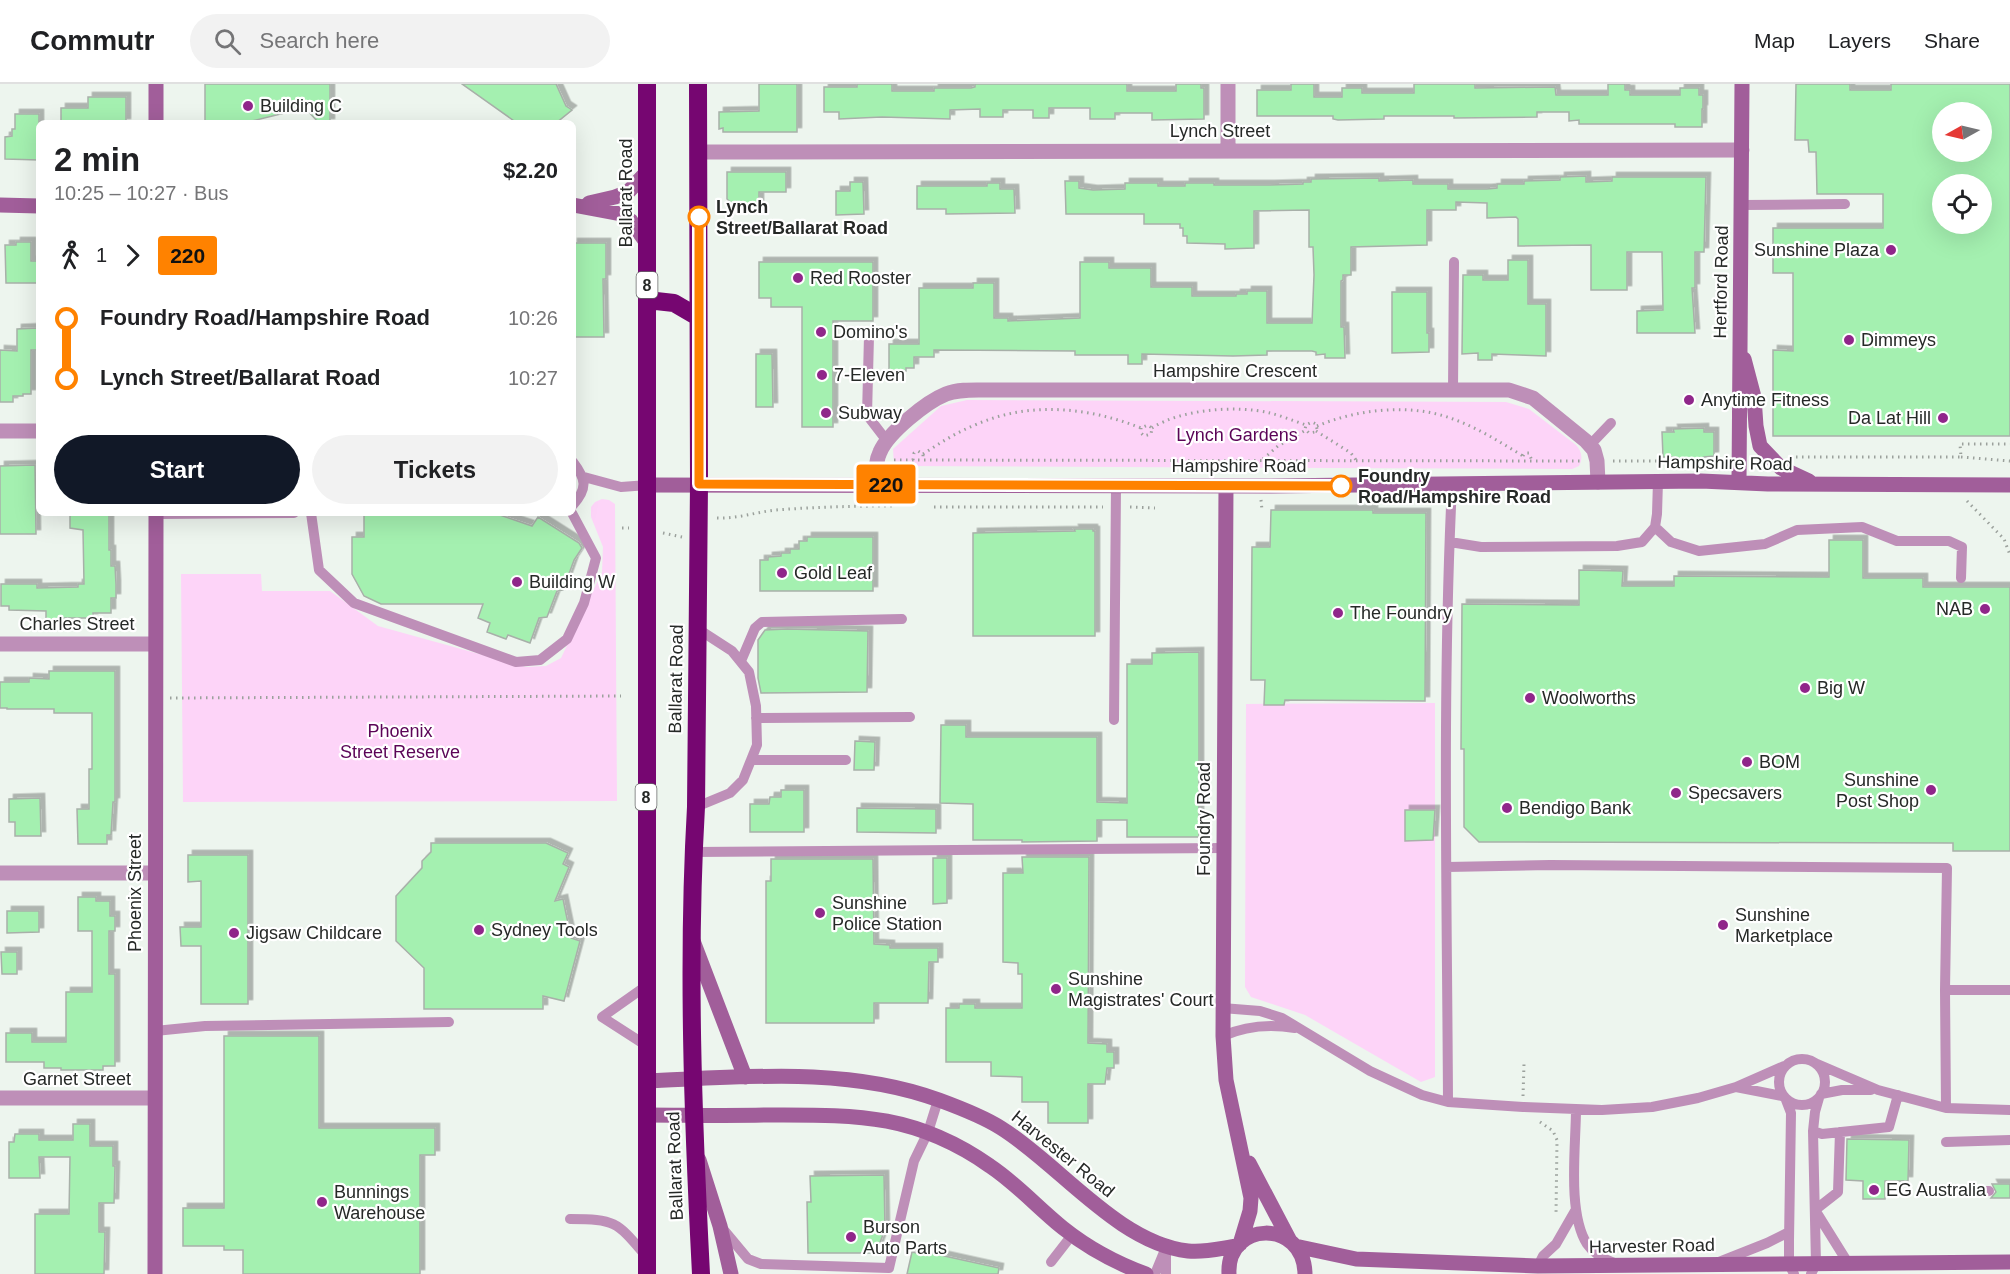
<!DOCTYPE html>
<meta charset="utf-8">
<style>
:root{--surface:#fff;--page:#f2f2f2;--text:#202124;--muted:#757577;--line:#e0e0e0;--accent:#111827}
body{margin:0;font-family:Helvetica,sans-serif;background:var(--page);color:var(--text);height:100vh;display:flex;flex-direction:column;font-size:22px;white-space:nowrap}
*{box-sizing:border-box;margin:0}
p{font-size:20px;color:var(--muted)}
.icon{flex:none;width:33px;height:33px;fill:none;stroke:currentColor;stroke-width:2;stroke-linecap:round;stroke-linejoin:round}
.map{position:relative;flex:1;overflow:hidden}
.side{position:absolute;left:36px;top:36px;width:540px;height:396px;display:flex;flex-direction:column;background:var(--surface);border-radius:9px;box-shadow:0 6px 24px #0002}
.side>*{flex:none}
.badge{padding:0 12px;border-radius:4px;font-size:21px;line-height:39px}
.needle{width:39px;rotate:262deg}
.controls{position:absolute;left:1932px;top:18px;display:grid;gap:12px}
.controls a{display:grid;place-items:center;width:60px;height:60px;border-radius:50%;background:var(--surface);box-shadow:0 6px 24px #0002;font-size:30px}
.map>.badge{position:absolute;translate:-50% -50%;box-shadow:0 0 0 3px #fff}
.legs{display:flex;align-items:center;gap:9px;height:66px;padding:0 18px;font-size:20px}
.legs p{margin-inline-start:auto}
.overview{display:flex;align-items:center;justify-content:space-between;height:102px;padding:0 18px}
h1{font-size:33px;font-weight:600;line-height:45px}
.cta{display:flex;gap:12px;margin-top:auto;padding:12px 18px}
.cta a{flex:1;height:69px;border-radius:36px;background:var(--accent);color:#fff;font-size:24px;font-weight:600;line-height:69px;text-align:center}
.cta a+a{background:var(--page);color:var(--text)}
ul{padding:0 18px;list-style:none}
li{display:flex;align-items:center;gap:21px;height:60px;font-size:22px}
li i{display:grid;place-items:center;width:9px;height:100%;margin:0 8px;background:currentColor}
li i::after{content:'';width:15px;height:15px;margin:-8px;border:4px solid;border-radius:50%;background:var(--surface)}
li p{margin-inline-start:auto}
li:first-child i{background:linear-gradient(#0000 50%,currentColor 0)}
li:last-child i{background:linear-gradient(currentColor 50%,#0000 0)}
header{display:flex;align-items:center;gap:36px;box-sizing:border-box;height:84px;padding:0 30px;background:var(--surface);border-bottom:2px solid var(--line)}
header strong{font-size:28px}
nav{display:flex;gap:33px;margin-inline-start:auto;font-size:21px}
.search{width:420px;height:54px;background:var(--page);display:flex;align-items:center;gap:15px;box-sizing:border-box;padding:0 21px;border-radius:33px;color:var(--muted);font-size:22px}
.map>svg:first-child{display:block}
.green{fill:#fdd4f8}
.building{fill:#a4f0b0;stroke:#a8b0a9;stroke-width:1.5;fill-rule:evenodd;filter:url(#shadow)}
.lines{fill:none;stroke-linecap:round;stroke-linejoin:round}
.path{stroke:#9ba19c;stroke-width:3;stroke-dasharray:1.5 4.5;stroke-linecap:butt}
.lane{stroke:#be8fb8;stroke-width:10}
.street{stroke:#be8fb8;stroke-width:15}
.secondary{stroke:#a15e9a;stroke-width:15}
.highway{stroke:#760671;stroke-width:18}
.line-1-casing{stroke:#fff;stroke-width:14}
.line-1{stroke:#ff8200;stroke-width:9}
.poi-dot{fill:#90268a;stroke:#fff;stroke-width:2}
.stop-1-dot{fill:#fff;stroke:#ff8200;stroke-width:3}
.labels{text-anchor:middle;stroke-width:4.5;stroke-linejoin:round;paint-order:stroke}
.shield{fill:#fff;stroke:#676968;stroke-width:1.5}
.shield-label{font-size:16px;font-weight:bold;fill:#262927}
.poi-label{font-size:18px;fill:#262927;stroke:#fff;text-anchor:start}
.street-label{font-size:18px;fill:#262927;stroke:#fff}
.stop-label{font-size:18px;font-weight:bold;fill:#262927;stroke:#fff;text-anchor:start}
.park-label{font-size:18px;fill:#5b0457;stroke:#fff}
</style>
<header>
<strong>Commutr</strong>
<div class="search"><svg class="icon" aria-label="search" viewBox="0 0 24 24"><circle cx="10" cy="10" r="6"/><path d="M15 15l6 6"/></svg>Search here</div>
<nav><a>Map</a><a>Layers</a><a>Share</a></nav>
</header>
<div class="map">
<svg width="2010" height="1190" viewBox="0 0 2010 1190">
<defs>
<filter id="shadow"><feDropShadow dx="4.5" dy="-4.5" stdDeviation="0" flood-color="#0004"/></filter>
</defs>
<rect width="100%" height="100%" fill="#edf5ee"/>
<path class="green" d="M967 316 1506 318 1529 325 1576 361C1582 368 1583 374 1579 382L1572 385 899 382 894 380 893 365 941 322Z
M602 415 609 416 615 420 617 717 183 718 181 490H261L262 507H330L378 542 526 583 546 582 561 574 602 488 603 463 591 433V423L595 418Z
M1435 619V993L1421 998 1305 931 1251 913 1245 903 1246 620Z"/>
<path class="building" d="M205 0H330V39H319L305 24 244 39H205Z
M462 0H556L566 22 572 26 556 39H517Z
M759 0H797V48H723V44L719 45V28L759 27Z
M857 0H892V7H934V4H971L975 3V0H1127V7H1176V0H1201V4H1204V35L1152 36V29H1115V35H1090V24H1049V34H1033V26H1003V33H980V25L950 26V35L882 33 839 35V28H824V3H857Z
M1291 0H1314V13H1342V4H1362V9H1414V0H1475V4L1555 3 1556 11H1608V0H1625V6H1630V11H1680V4H1699V11H1703V25H1702V43H1675V40H1579V36L1569 37V28H1537V33L1454 34V32H1384V35L1338 36 1333 35V32H1257V6H1291Z
M1796 0H1850V6H1891V0H2010V352H1773V266L1793 267V189H1773V144H1883V110H1817L1816 68H1809L1808 56H1795ZM1942 28H1982V68H1942ZM1942 100H1982V140H1942Z
M88 13H126V39H61V24H88Z
M15 30H39V76L5 75V53L12 52V45H15Z
M727 88H786V108H759V129H742L727 115Z
M1586 92V98L1612 97V93H1706L1704 168H1695V204H1692L1695 249H1637V227L1663 226 1662 168H1627V206H1591V161L1518 162V135L1516 133 1487 134V119L1456 118V126H1427V161L1351 163V191H1343V196L1341 197V243H1344L1345 274H1325V270L1316 271V268L1312 267H1267V271L1233 272 1142 270V280H1128V271H1075V267L934 266V273H914V284H906V287H889V260H919V204H973V199H994V234H1008V237L1080 234V178H1109V184H1151V203H1192V212H1236V210H1247V207H1267V239H1312L1314 191 1313 163H1309V126L1254 127V164L1225 165V160L1187 159V152H1183V144H1180V140H1144V130H1066L1065 97H1079V104L1093 106 1125 105V99H1158V102H1185V99H1214V101H1270L1303 100V98H1311V95L1379 94V97L1413 96V100H1448V105H1487L1497 104V100H1524V97L1560 96V93Z
M850 98H863L864 130 836 131V107H850Z
M987 99H1000V105H1014L1015 129 946 130V125H917V102H987Z
M16 158H31V177H37V199H6L5 161H16Z
M573 159H606V195H603L604 253H573Z
M1508 176H1528V220H1546V272L1492 270V276H1478V269L1462 270 1463 191H1483V196H1508Z
M759 178H873V237H833V343H802V223H771V214H759Z
M1392 208H1427V249H1429V268L1392 269Z
M38 244 39 266H31V310H23V312H13V318H0V266L17 267V245Z
M756 270H772L773 323H756Z
M1704 344V348H1714V372L1704 373V376H1674V373H1663L1662 348H1674L1673 345Z
M35 381 36 450H0V382Z
M1271 426H1373V429H1426L1425 617 1285 616 1284 621H1264L1265 596H1251L1252 463H1270Z
M70 429H109V466H111V482H115L116 500V514H111V529H93V534H64V537H46V527L9 526V522H1V500H37V504L78 503V500H84L83 446 70 444Z
M364 429H494L532 442 538 433 579 459 582 464 574 476 563 506 557 507 547 533 539 534 530 559 508 551 506 555 487 548 490 539 478 534 483 520H381L364 512 352 490V453H364Z
M1074 445H1093V447H1095V552H973V449L1075 447Z
M807 453H873V507H760V476H768V473L781 472V469H790V465H799V457H807Z
M1829 456H1863V494H1923V503H2010V767H1953V759L1479 758 1464 743V665H1461L1462 520 1579 521V486L1623 487 1622 502H1674V492L1829 493Z
M787 545 868 547 867 608 761 609 758 594V556L765 546Z
M1199 568V753H1127V736H1097V757L1022 758V756H973V720L940 719 941 641H966V653H1097V718L1127 719V580H1152V569Z
M49 587H115V718H113L111 751H107V760H78L77 725H89V685H92V629H54V625H7V624H0V598H29V594L49 595Z
M855 657 875 658 874 686H854Z
M781 706H804V748H750V720H769L770 713H781Z
M40 714 41 752H15V738H9V715Z
M857 724 936 725V749L857 748Z
M1405 726H1435L1433 756 1405 757Z
M431 759H546L568 769 563 780 569 783 555 817 563 815 571 854 580 857 564 917 543 912V925H424V884L396 857V812L422 784V777L431 768Z
M188 771H248V920H201V862H181L180 843H201V797L188 798Z
M1022 773H1089L1088 959 1107 960V968H1114V984H1107L1105 1000H1088V1039H1048V1018H1022V993L991 992V978H946V924H959V920H975V924H1022V890H1018V879L1003 878V789H1023Z
M933 774H947V819L933 820Z
M771 775H873L874 860 890 861V864H938V878H929L928 919H874V939H766V797H771Z
M78 813H96V817H110V832H115V847H109V890H115V982H103V986H61V984H44V978H6V949H32V958H66V908H92V847H78Z
M7 827H39V848L7 849Z
M1 868H17V890H2Z
M224 952H319V1044H435V1071H420V1190H243V1166H224V1162H183V1124H224Z
M73 1040H90V1062H113V1082H115L114 1119H99V1148H105L104 1190H35V1130H69L70 1073H39L40 1094H9V1058H14L15 1050H39V1056H73Z
M1847 1055 1909 1056 1908 1097H1885V1115H1863V1097L1846 1096Z
M884 1091 885 1145 876 1169H808L807 1118H811L810 1092Z
M1992 1100H2010V1114H1991L1996 1108Z
M917 1166 999 1184 998 1190H907L912 1168 917 1169Z"/>
<g class="lines">
<path class="path" d="M1317 342C1358 325 1411 319 1453 335 1478 344 1500 358 1523 372
M1152 344C1181 325 1237 321 1270 329 1282 332 1294 337 1306 341L1312 338 1316 340 1317 345 1315 348 1309 349 1305 345 1306 341
M1316 347 1351 369 1356 376
M923 370C940 359 957 348 975 341 1029 317 1088 323 1141 344L1148 341 1152 344 1151 350 1144 352 1141 349V344
M1523 372 1525 369H1529L1532 377
M1796 373H1961L1960 360H2010
M1961 373 2010 377
M1263 375 1278 362 1306 346
M894 376 1580 377
M913 376 914 369 918 367 923 370V376
M1613 377H1724
M1261 416 1262 426
M1967 417 2004 455 2010 471
M934 423H1103
M1130 423 1155 424
M717 434C737 435 756 428 776 426 815 423 853 422 892 422L900 418
M622 444H629
M663 449 682 453
M170 614 621 612
M1523 1012 1524 980
M1540 1038 1553 1047 1557 1056 1556 1131"/>
<path class="lane" d="M1742 121 1845 120
M869 252 867 331 887 357
M1453 307 1454 178
M1590 361 1611 339
M573 378C586 395 588 404 573 421
M584 393 621 403 648 401
M311 429 319 486 354 519 516 578 540 576 567 555 584 519 596 474 572 429
M156 430 294 429
M1655 443 1671 458 1699 467 1765 460 1797 446 1862 443 1897 457H1949L1962 463 1961 494
M1450 458 1481 463 1617 462 1642 458 1655 443 1657 430 1658 397
M741 577 755 544 762 538 902 535
M756 634 910 633
M1114 636 1116 402
M751 676H846
M696 723 730 709 743 696 757 661 756 622 749 588 732 567 698 545
M694 768 1224 764
M1447 783 1550 781 1947 784 1945 906 1946 1024
M646 902 602 933 647 962
M1945 906H2010
M1222 924 1260 927 1282 934 1370 987 1422 1011 1448 1018 1523 1023 1602 1026 1652 1023 1698 1014 1736 1003 1784 982
M155 947 205 942 449 938
M1223 952C1245 942 1271 940 1295 944
M1779 998a23 23 0 1 1 46 0a23 23 0 1 1-46 0Z
M1815 979 1878 1006 1946 1024 2010 1026
M1736 1003 1782 1012
M1821 1010 1842 1006H1871
M1786 1016 1791 1029 1789 1156V1180L1794 1190
M1448 1018C1447 812 1442 606 1452 401
M1576 1025C1576 1061 1567 1129 1587 1160 1593 1169 1604 1175 1614 1179
M1813 1047 1822 1050 1889 1043 1898 1011
M1840 1048 1838 1108 1815 1126 1848 1179
M1946 1058 2010 1056
M1946 1107H1989
M570 1135C616 1135 617 1138 646 1172
M723 1145 748 1175 761 1180 889 1184 914 1077 928 1048 938 1016
M1051 1178 1072 1151
M1719 1178 1767 1159 1789 1148
M1538 1182 1543 1172 1556 1160 1575 1127
M1155 1190 1167 1161
M1166 1190V1170
M1811 1190 1816 1180 1813 1047 1815 1028 1819 1014"/>
<path class="street" d="M1228 66V0
M699 68 1742 66
M0 347H39
M876 400C876 389 875 378 880 368 888 349 926 318 946 310 959 305 974 306 987 306H1509L1533 314 1586 357 1594 366 1597 377 1598 398
M0 560H155
M0 789H155
M0 1014H154"/>
<path class="secondary" d="M156 39V0
M589 119 615 113 628 108 646 89
M0 121 39 122
M573 121 621 130 631 137 646 158
M1744 275 1754 313 1756 342 1760 362 1781 384 1809 397
M1739 397 1742 0
M648 401 1271 402 1701 397 1768 400 2010 401
M1226 402 1223 952 1226 996 1251 1114 1250 1127 1240 1160
M693 857 745 993
M646 997C742 993 847 982 939 1016 958 1023 984 1033 1001 1044 1059 1080 1118 1159 1188 1167 1205 1169 1222 1164 1238 1162
M646 1031C686 1031 725 1032 764 1031 853 1031 913 1028 990 1082 1017 1100 1038 1124 1063 1144 1088 1164 1116 1179 1146 1190
M699 1076 720 1142 731 1190
M1249 1079 1290 1157
M1295 1162 1356 1175 1538 1182 2010 1178
M155 1190 156 429
M1229 1190C1226 1137 1304 1134 1305 1190"/>
<path class="highway" d="M647 0V1190
M698 0 699 400 696 723C687 878 693 1035 701 1190
M647 216 674 219 698 233"/>
</g>
<g class="lines">
<defs>
<path id="line-1" d="M699 133V400L1341 402"/>
</defs>
<use href="#line-1" class="line-1-casing"/>
<use href="#line-1" class="line-1"/>
</g>
<g class="poi-dot">
<circle cx="248" cy="22" r="6"/>
<circle cx="1891" cy="166" r="6"/>
<circle cx="798" cy="194" r="6"/>
<circle cx="821" cy="248" r="6"/>
<circle cx="1849" cy="256" r="6"/>
<circle cx="822" cy="291" r="6"/>
<circle cx="1689" cy="316" r="6"/>
<circle cx="826" cy="329" r="6"/>
<circle cx="1943" cy="334" r="6"/>
<circle cx="782" cy="489" r="6"/>
<circle cx="517" cy="498" r="6"/>
<circle cx="1985" cy="525" r="6"/>
<circle cx="1338" cy="529" r="6"/>
<circle cx="1805" cy="604" r="6"/>
<circle cx="1530" cy="614" r="6"/>
<circle cx="1747" cy="678" r="6"/>
<circle cx="1931" cy="706" r="6"/>
<circle cx="1676" cy="709" r="6"/>
<circle cx="1507" cy="724" r="6"/>
<circle cx="820" cy="829" r="6"/>
<circle cx="1723" cy="841" r="6"/>
<circle cx="479" cy="846" r="6"/>
<circle cx="234" cy="849" r="6"/>
<circle cx="1056" cy="905" r="6"/>
<circle cx="1874" cy="1106" r="6"/>
<circle cx="322" cy="1118" r="6"/>
<circle cx="851" cy="1153" r="6"/>
</g>
<g class="stop-1-dot">
<circle cx="699" cy="133" r="10"/>
<circle cx="1341" cy="402" r="10"/>
</g>
<g class="labels">
<g class="shield">
<rect x="636.5" y="188" width="21" height="26" rx="4.5"/>
<rect x="635.5" y="700" width="21" height="26" rx="4.5"/>
</g>
<g class="shield-label">
<text x="647" y="207">8</text>
<text x="646" y="719">8</text>
</g>
<g class="poi-label">
<text x="260" y="28">Building C</text>
<text x="1879" y="172" text-anchor="end">Sunshine Plaza</text>
<text x="810" y="200">Red Rooster</text>
<text x="833" y="254">Domino's</text>
<text x="1861" y="262">Dimmeys</text>
<text x="834" y="297">7-Eleven</text>
<text x="1701" y="322">Anytime Fitness</text>
<text x="838" y="335">Subway</text>
<text x="1931" y="340" text-anchor="end">Da Lat Hill</text>
<text x="794" y="495">Gold Leaf</text>
<text x="529" y="504">Building W</text>
<text x="1973" y="531" text-anchor="end">NAB</text>
<text x="1350" y="535">The Foundry</text>
<text x="1817" y="610">Big W</text>
<text x="1542" y="620">Woolworths</text>
<text x="1759" y="684">BOM</text>
<text x="1919" y="702" text-anchor="end">Sunshine<tspan x="1919" dy="21">Post Shop</tspan></text>
<text x="1688" y="715">Specsavers</text>
<text x="1519" y="730">Bendigo Bank</text>
<text x="832" y="825">Sunshine<tspan x="832" dy="21">Police Station</tspan></text>
<text x="1735" y="837">Sunshine<tspan x="1735" dy="21">Marketplace</tspan></text>
<text x="491" y="852">Sydney Tools</text>
<text x="246" y="855">Jigsaw Childcare</text>
<text x="1068" y="901">Sunshine<tspan x="1068" dy="21">Magistrates' Court</tspan></text>
<text x="1886" y="1112">EG Australia</text>
<text x="334" y="1114">Bunnings<tspan x="334" dy="21">Warehouse</tspan></text>
<text x="863" y="1149">Burson<tspan x="863" dy="21">Auto Parts</tspan></text>
</g>
<g class="street-label">
<text x="1220" y="53">Lynch Street</text>
<text transform="translate(626 109) rotate(-90)" y="6">Ballarat Road</text>
<text transform="translate(1721 198) rotate(-89)" y="6">Hertford Road</text>
<text x="1235" y="293">Hampshire Crescent</text>
<text transform="translate(1725 379) rotate(1)" y="6">Hampshire Road</text>
<text x="1239" y="388">Hampshire Road</text>
<text x="77" y="546">Charles Street</text>
<text transform="translate(676 595) rotate(-89)" y="6">Ballarat Road</text>
<text transform="translate(1204 735) rotate(-90)" y="6">Foundry Road</text>
<text transform="translate(135 809) rotate(-90)" y="6">Phoenix Street</text>
<text x="77" y="1001">Garnet Street</text>
<text transform="translate(1063 1070) rotate(39)" y="6">Harvester Road</text>
<text transform="translate(675 1082) rotate(-92)" y="6">Ballarat Road</text>
<text transform="translate(1652 1162) rotate(-1)" y="6">Harvester Road</text>
</g>
<g class="stop-label">
<text x="716" y="129">Lynch<tspan x="716" dy="21">Street/Ballarat Road</tspan></text>
<text x="1358" y="398">Foundry<tspan x="1358" dy="21">Road/Hampshire Road</tspan></text>
</g>
<g class="park-label">
<text x="1237" y="357">Lynch Gardens</text>
<text x="400" y="653">Phoenix<tspan x="400" dy="21">Street Reserve</tspan></text>
</g>
</g>
</svg>
<div class="controls">
<a><svg class="needle" viewBox="-14 -14 28 28"><path d="M0-13l5 13h-10z" fill="#e53935"/><path d="M0 13l5-13h-10z" fill="#757577"/></svg></a>
<a><svg class="icon" aria-label="locate" viewBox="0 0 24 24"><circle cx="12" cy="12" r="6"/><path d="M12 2v4M12 18v4M2 12h4M18 12h4"/></svg></a>
</div>
<b class="badge" style="left:886px;top:400px;background:#ff8200;color:#111">220</b>
<section class="side">
<div class="overview"><div><h1>2 min</h1><p>10:25 – 10:27 · Bus</p></div><b>$2.20</b></div>
<div class="legs"><svg class="icon" aria-label="walk" viewBox="0 0 24 24"><circle cx="13" cy="4" r="2"/><path d="M13 8l-2 6 4 7M11 14l-3 7M7 12l3-4h3l4 4"/></svg>1<svg class="icon" aria-label="forward" viewBox="0 0 24 24"><path d="M9 5l7 7-7 7"/></svg><b class="badge" style="background:#ff8200;color:#111">220</b></div>
<ul>
<li><i style="color:#ff8200"></i><b>Foundry Road/Hampshire Road</b><p>10:26</p></li>
<li><i style="color:#ff8200"></i><b>Lynch Street/Ballarat Road</b><p>10:27</p></li>
</ul>
<div class="cta"><a>Start</a><a>Tickets</a></div>
</section>
</div>
